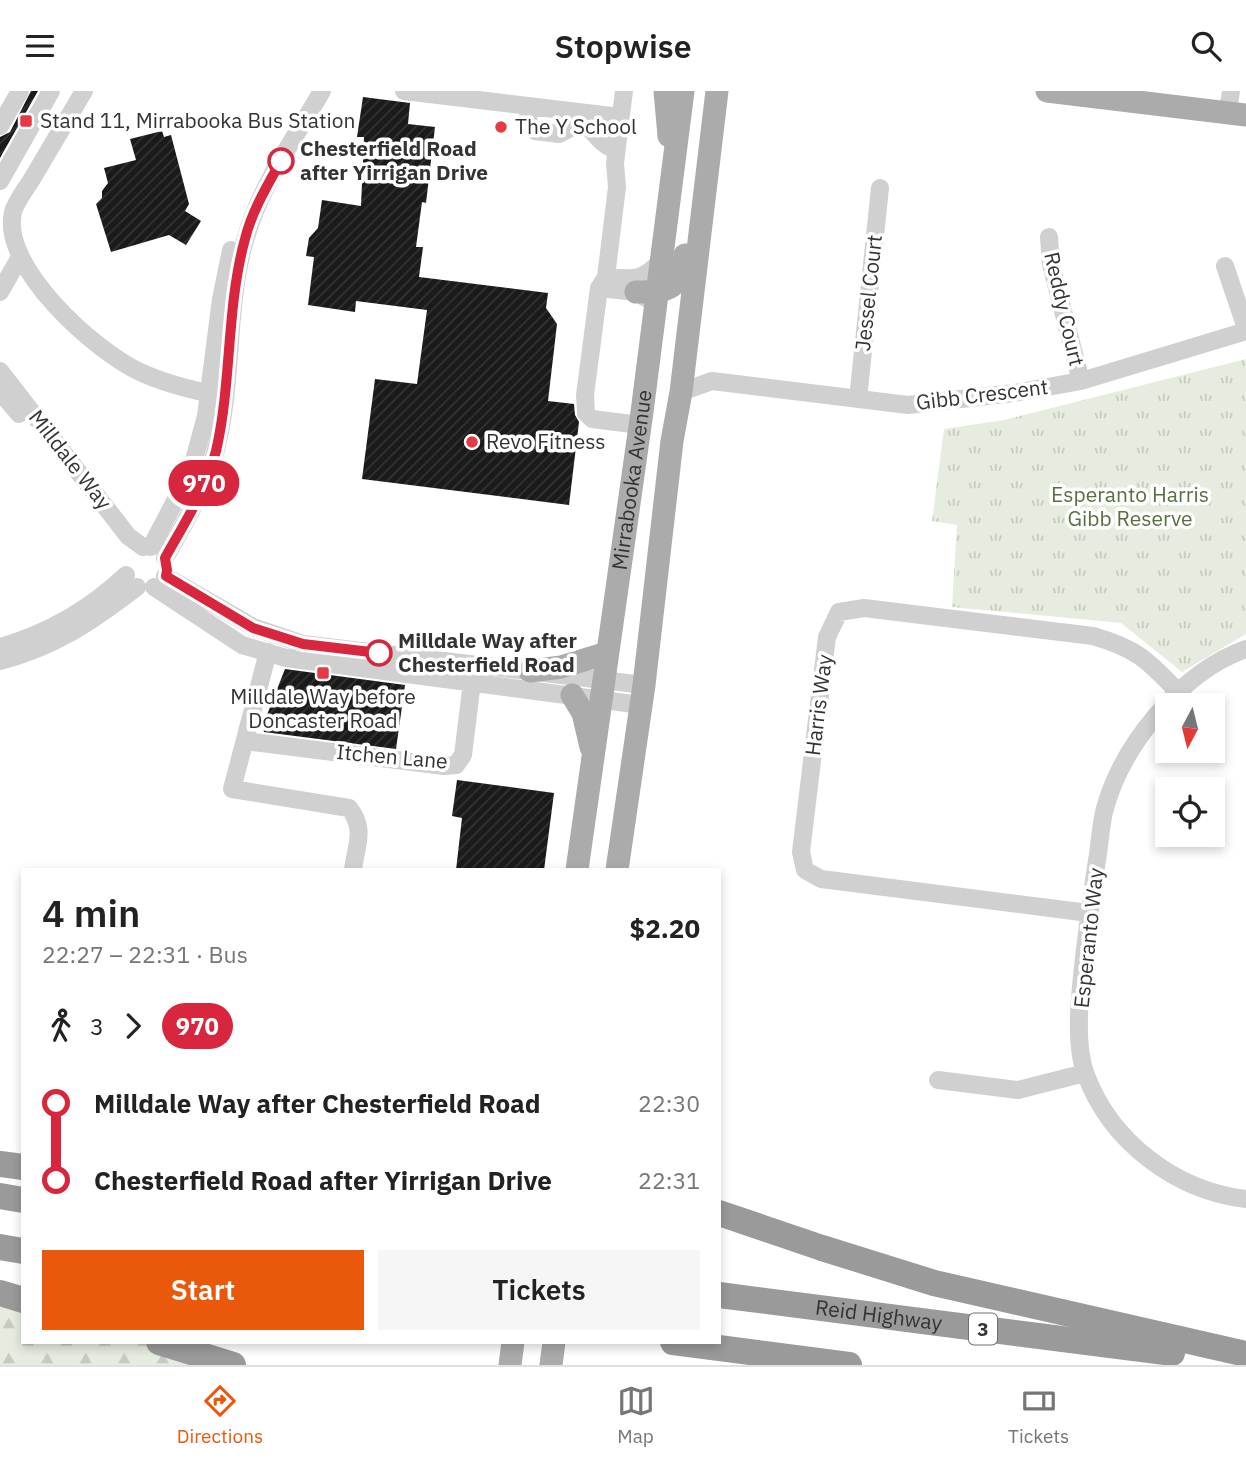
<!DOCTYPE html>
<meta charset="utf-8">
<style>
:root{--surface:#fff;--page:#f6f6f6;--text:#222;--muted:#767676;--line:#e0e0e0;--accent:#ea580c}
body{margin:0;font-family:"IBM Plex Sans",sans-serif;background:var(--page);color:var(--text);height:100vh;display:flex;flex-direction:column;font-size:26px;white-space:nowrap}
*{box-sizing:border-box;margin:0}
p{font-size:23px;color:var(--muted)}
.icon{flex:none;width:38px;height:38px;fill:none;stroke:currentColor;stroke-width:2;stroke-linecap:round;stroke-linejoin:round}
.map{position:relative;flex:1;overflow:hidden}
.details{position:absolute;left:21px;top:777px;width:700px;height:476px;display:flex;flex-direction:column;background:var(--surface);border-radius:0px;box-shadow:0 4px 10px #0003}
.details>*{flex:none}
.badge{padding:0 14px;border-radius:23px;font-size:24px;line-height:46px}
.needle{width:46px;rotate:187deg}
.fabs{position:absolute;left:1155px;top:602px;display:grid;gap:14px}
.fabs a{display:grid;place-items:center;width:70px;height:70px;border-radius:0px;background:var(--surface);box-shadow:0 4px 10px #0003;font-size:35px}
.map>.badge{position:absolute;translate:-50% -50%;box-shadow:0 0 0 4px #fff}
.legs{display:flex;align-items:center;gap:10px;height:77px;padding:0 21px;font-size:23px}
.legs p{margin-inline-start:auto}
.headline{display:flex;align-items:center;justify-content:space-between;height:119px;padding:0 21px}
h1{font-size:38px;font-weight:600;line-height:52px}
.button{display:flex;gap:14px;margin-top:auto;padding:14px 21px}
.button a{flex:1;height:80px;border-radius:0px;background:var(--accent);color:#fff;font-size:28px;font-weight:600;line-height:80px;text-align:center}
.button a+a{background:var(--page);color:var(--text)}
ul{padding:0 21px;list-style:none}
li{display:flex;align-items:center;gap:24px;height:77px;font-size:26px}
li i{display:grid;place-items:center;width:10px;height:100%;margin:0 9px;background:currentColor}
li i::after{content:'';width:18px;height:18px;margin:-9px;border:5px solid;border-radius:50%;background:var(--surface)}
li p{margin-inline-start:auto}
li:first-child i{background:linear-gradient(#0000 50%,currentColor 0)}
li:last-child i{background:linear-gradient(currentColor 50%,#0000 0)}
header{display:flex;justify-content:space-between;align-items:center;height:91px;padding:0 21px;background:var(--surface);font-size:32px;font-weight:600}
.menu{display:flex;justify-content:space-around;align-items:center;height:98px;border-top:2px solid var(--line);background:var(--surface);font-size:19px;color:var(--muted)}
.menu a{display:grid;justify-items:center;gap:4px}
.menu .on{color:var(--accent)}
.map>svg:first-child{display:block}
.forest{fill:url(#forest-firs)}
.park{fill:url(#park-tufts)}
.building{fill:url(#building-hatch)}
.lines{fill:none;stroke-linecap:round;stroke-linejoin:round}
.minor{stroke:#d0d0d0;stroke-width:18}
.major{stroke:#ababab;stroke-width:23}
.highway{stroke:#9a9a9a;stroke-width:26}
.line-1-casing{stroke:#fff;stroke-width:16}
.line-1{stroke:#d7263d;stroke-width:10}
.poi-dot{fill:#e63946;stroke:#fff;stroke-width:2.5}
.stop-1-dot{fill:#fff;stroke:#d7263d;stroke-width:3.5}
.labels{text-anchor:middle;stroke-width:7;stroke-linejoin:round;paint-order:stroke}
.shield{fill:#fff;stroke:#707070;stroke-width:2}
.shield-label{font-size:19px;font-weight:bold;fill:#333}
.poi-label{font-size:21px;fill:#333;stroke:#fff;text-anchor:start}
.stop-label{font-size:21px;font-weight:bold;fill:#333;stroke:#fff;text-anchor:start}
.street-label{font-size:21px;fill:#333;stroke:#fff}
.park-label{font-size:21px;fill:#56703f;stroke:#fff}
</style>
<header><svg class="icon" aria-label="menu" viewBox="0 0 24 24"><path d="M4 6h16M4 12h16M4 18h16"/></svg>Stopwise<svg class="icon" aria-label="search" viewBox="0 0 24 24"><circle cx="10" cy="10" r="6"/><path d="M15 15l6 6"/></svg></header>
<div class="map">
<svg width="1246" height="1274" viewBox="0 0 1246 1274">
<defs>
<pattern id="forest-firs" width="22" height="20" patternUnits="userSpaceOnUse" patternTransform="scale(1.75)"><rect width="22" height="20" fill="#e6ecdf"/><path d="M5 1l3.5 6h-7zM16 11l3.5 6h-7z" fill="#c6cbc0"/></pattern>
<pattern id="park-tufts" width="24" height="20" patternUnits="userSpaceOnUse" patternTransform="scale(1.75)"><rect width="24" height="20" fill="#e6ecdf"/><path d="M3 7l-1-3M5 7V3M7 7l1-3M15 17l-1-3M17 17v-4M19 17l1-3" fill="none" stroke="#c6cbc0"/></pattern>
<pattern id="building-hatch" width="6" height="6" patternUnits="userSpaceOnUse" patternTransform="scale(1.75)"><rect width="6" height="6" fill="#1a1a1a"/><path d="M-1 1l2-2M0 6l6-6M5 7l2-2" fill="none" stroke="#333"/></pattern>
</defs>
<rect width="100%" height="100%" fill="#fff"/>
<path class="forest" d="M0 1210 23 1217V1251H138L214 1274H0Z"/>
<path class="park" d="M1246 268V543L1182 581 1121 532 952 516 957 434 932 430 944 338 1004 329Z"/>
<path class="building" d="M31 0H38L0 67V46L10 41Z
M363 6 410 12 408 33 435 36 426 112 422 111 416 156H423L419 186 548 202 546 217 557 233 548 310 574 313 575 324 579 331 569 414 362 388 375 288 417 293 427 219 356 210 355 221 308 214 314 166 306 165 309 147 318 137 322 109 361 115 364 46H357Z
M162 40 164 46 171 44 189 113 185 120 201 130 186 154 169 144 111 161 96 113 102 107V100L108 92 104 77 136 69 130 48Z
M285 578 405 594 396 658 264 641 263 634Z
M457 689 554 702 544 779H456L462 727 452 725Z"/>
<g class="lines">
<path class="minor" d="M84 0C67 29 49 59 32 88 26 98 16 110 13 121 0 176 95 260 140 281 164 292 191 299 217 304
M404 0 620 26
M624 0 615 72 617 96 606 186 599 197 585 304 586 322 592 328 640 334
M529 15 528 29 530 35 535 40 559 43 581 31C595 39 599 54 616 59
M1228 21 1231 0
M0 35 20 0
M0 90 51 0
M1049 146 1051 173 1081 290
M1225 175 1246 237
M610 186C635 189 643 189 661 170
M599 197 636 201 646 207
M0 201 20 166
M0 280 128 445 143 456
M0 300 19 323
M681 301 712 290 908 314 1014 302 1081 290 1246 240
M858 308 880 97
M151 456 191 380 206 325 221 208 231 159
M165 467C184 433 205 399 215 362 234 293 225 214 246 146 261 94 295 47 322 0
M165 485 253 536 303 553 644 594
M154 496 242 554 286 567 641 614
M0 556C49 542 89 519 126 484
M1246 558C1181 581 1121 655 1104 721 1101 734 1100 749 1098 763 1093 794 1089 826 1085 858 1081 894 1073 950 1086 984 1111 1051 1176 1100 1246 1108
M268 561 232 698 349 717C366 738 356 754 353 779
M0 570C55 556 93 530 137 496
M245 650 444 675 456 674 463 664 472 591
M1089 822 821 788 805 779 801 761 827 546 839 521 864 517 1093 545C1135 557 1147 568 1177 600
M938 989 1018 999 1085 982"/>
<g class="major">
<path d="M665 0 669 45"/>
<path d="M1047 0 1246 24"/>
<path d="M636 201C669 201 680 199 685 164"/>
<path d="M530 580 561 576 607 562"/>
<path d="M572 604 583 622 591 656"/>
<path id="s1" d="M577 779 642 321 683 0"/>
<path d="M617 779 644 594 672 350 681 301 717 0"/>
<path d="M510 1274 513 1251"/>
<path d="M551 1274 554 1251"/>
</g>
<g class="highway">
<path d="M0 1073 23 1076"/>
<path d="M0 1105 23 1109"/>
<path d="M719 1122 822 1157 934 1192 1246 1263"/>
<path d="M0 1156 23 1160"/>
<path d="M0 1202 23 1209"/>
<path id="s2" d="M719 1204 1172 1262"/>
<path d="M159 1251 233 1274"/>
<path d="M673 1251 849 1274"/>
</g>
</g>
<g class="lines">
<defs>
<path id="line-1" d="M281 70C267 95 252 120 245 148 226 217 232 291 216 360 206 399 184 433 165 467L167 479 166 485 253 537 303 553 379 562"/>
</defs>
<use href="#line-1" class="line-1-casing"/>
<use href="#line-1" class="line-1"/>
</g>
<g class="poi-dot">
<rect x="19" y="23" width="14" height="14" rx="3.5"/>
<circle cx="501" cy="36" r="7"/>
<circle cx="472" cy="351" r="7"/>
<rect x="316" y="575" width="14" height="14" rx="3.5"/>
</g>
<g class="stop-1-dot">
<circle cx="281" cy="70" r="12"/>
<circle cx="379" cy="562" r="12"/>
</g>
<g class="labels">
<rect class="shield" x="969" y="1222.5" width="28" height="31" rx="5"/>
<g class="shield-label">
<text x="983" y="1245">3</text>
</g>
<g class="poi-label">
<text x="40" y="37">Stand 11, Mirrabooka Bus Station</text>
<text x="515" y="43">The Y School</text>
<text x="486" y="358">Revo Fitness</text>
<text x="323" y="613" text-anchor="middle">Milldale Way before<tspan x="323" dy="24">Doncaster Road</tspan></text>
</g>
<g class="stop-label">
<text x="300" y="65">Chesterfield Road<tspan x="300" dy="24">after Yirrigan Drive</tspan></text>
<text x="398" y="557">Milldale Way after<tspan x="398" dy="24">Chesterfield Road</tspan></text>
</g>
<g class="street-label">
<text transform="translate(869 202) rotate(-84)" y="7">Jessel Court</text>
<text transform="translate(1064 218) rotate(77)" y="7">Reddy Court</text>
<text transform="translate(982 304) rotate(-7)" y="7">Gibb Crescent</text>
<text transform="translate(70 369) rotate(52)" y="7">Milldale Way</text>
<text dy="7" stroke="none"><textPath href="#s1" startOffset="394">Mirrabooka Avenue</textPath></text>
<text transform="translate(819 614) rotate(-83)" y="7">Harris Way</text>
<text transform="translate(392 666) rotate(5)" y="7">Itchen Lane</text>
<text transform="translate(1089 847) rotate(-84)" y="7">Esperanto Way</text>
<text dy="7" stroke="none"><textPath href="#s2" startOffset="161">Reid Highway</textPath></text>
</g>
<g class="park-label">
<text x="1130" y="411">Esperanto Harris<tspan x="1130" dy="24">Gibb Reserve</tspan></text>
</g>
</g>
</svg>
<div class="fabs">
<a><svg class="needle" viewBox="-14 -14 28 28"><path d="M0-13l5 13h-10z" fill="#e53935"/><path d="M0 13l5-13h-10z" fill="#767676"/></svg></a>
<a><svg class="icon" aria-label="locate" viewBox="0 0 24 24"><circle cx="12" cy="12" r="6"/><path d="M12 2v4M12 18v4M2 12h4M18 12h4"/></svg></a>
</div>
<b class="badge" style="left:204px;top:392px;background:#d7263d;color:#fff">970</b>
<section class="details">
<div class="headline"><div><h1>4 min</h1><p>22:27 – 22:31 · Bus</p></div><b>$2.20</b></div>
<div class="legs"><svg class="icon" aria-label="walk" viewBox="0 0 24 24"><circle cx="13" cy="4" r="2"/><path d="M13 8l-2 6 4 7M11 14l-3 7M7 12l3-4h3l4 4"/></svg>3<svg class="icon" aria-label="forward" viewBox="0 0 24 24"><path d="M9 5l7 7-7 7"/></svg><b class="badge" style="background:#d7263d;color:#fff">970</b></div>
<ul>
<li><i style="color:#d7263d"></i><b>Milldale Way after Chesterfield Road</b><p>22:30</p></li>
<li><i style="color:#d7263d"></i><b>Chesterfield Road after Yirrigan Drive</b><p>22:31</p></li>
</ul>
<div class="button"><a>Start</a><a>Tickets</a></div>
</section>
</div>
<nav class="menu">
<a class="on"><svg class="icon" aria-label="directions" viewBox="0 0 24 24"><path d="M12 3l9 9-9 9-9-9zM9 14v-3h6M13 9l2 2-2 2"/></svg>Directions</a>
<a><svg class="icon" aria-label="map" viewBox="0 0 24 24"><path d="M3 6l6-2 6 2 6-2v14l-6 2-6-2-6 2zM9 4v14M15 6v14"/></svg>Map</a>
<a><svg class="icon" aria-label="tickets" viewBox="0 0 24 24"><path d="M3 7h18v10H3zM15 7v10"/></svg>Tickets</a>
</nav>
